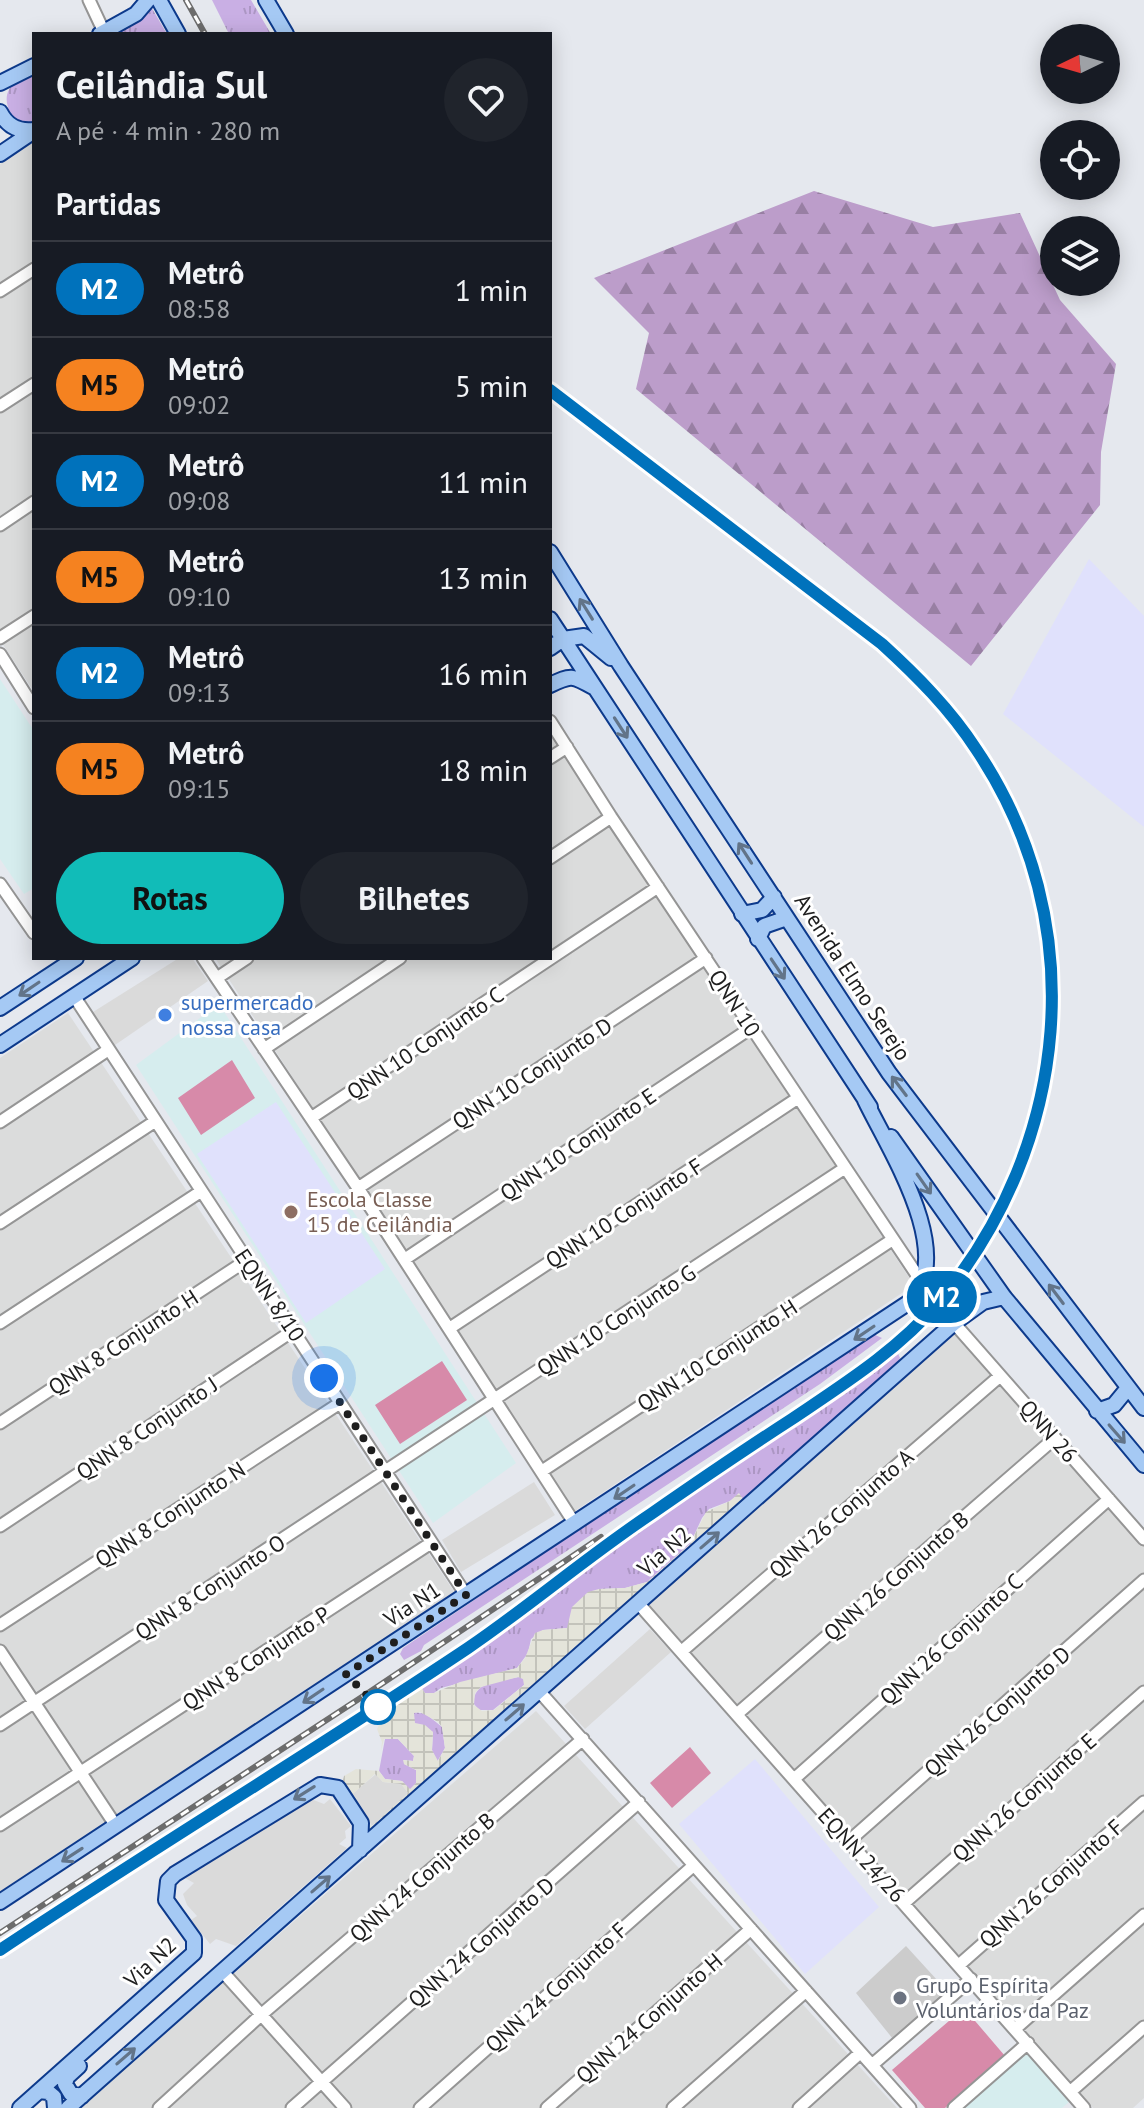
<!DOCTYPE html>
<html lang="pt">
<meta charset="utf-8">
<style>
:root{--surface:#171b24;--page:#20242c;--text:#f1f3f6;--muted:#9ea1a6;--line:#363941;--accent:#11bcb8}
body{margin:0;font-family:"PT Sans",sans-serif;background:var(--page);color:var(--text);height:100vh;display:flex;flex-direction:column;font-size:30px;white-space:nowrap}
*{box-sizing:border-box;margin:0}
p{font-size:26px;color:var(--muted)}
.icon{flex:none;width:44px;height:44px;fill:none;stroke:currentColor;stroke-width:2;stroke-linecap:round;stroke-linejoin:round}
.map{position:relative;flex:1;overflow:hidden}
.drawer{position:absolute;left:32px;top:32px;width:520px;height:928px;display:flex;flex-direction:column;background:var(--surface);border-radius:0px;box-shadow:0 4px 20px #0003}
.drawer>*{flex:none}
.badge{padding:0 16px;border-radius:26px;font-size:28px;line-height:52px}
.needle{width:52px;rotate:265deg}
.tools{position:absolute;left:1040px;top:24px;display:grid;gap:16px}
.tools a{display:grid;place-items:center;width:80px;height:80px;border-radius:50%;background:var(--surface);box-shadow:0 4px 20px #0003;font-size:40px}
.you{position:absolute;width:40px;height:40px;margin:-20px;border:6px solid #fff;border-radius:50%;background:#1a73e8;box-shadow:0 0 0 12px #1a73e833}
.map>.badge{position:absolute;translate:-50% -50%;box-shadow:0 0 0 4px #fff}
h2{padding:0 24px;font-size:30px;line-height:72px}
.round{display:grid;place-items:center;flex:none;width:84px;height:84px;border-radius:42px;background:var(--page)}
.head{display:flex;align-items:center;justify-content:space-between;height:136px;padding:0 24px}
h1{font-size:38px;font-weight:700;line-height:60px}
.cta{display:flex;gap:16px;margin-top:auto;padding:16px 24px}
.cta a{flex:1;height:92px;border-radius:48px;background:var(--accent);color:#111;font-size:32px;font-weight:700;line-height:92px;text-align:center}
.cta a+a{background:var(--page);color:var(--text)}
ul{padding:0;list-style:none}
li{display:flex;align-items:center;gap:24px;height:96px;padding:0 24px;border-top:2px solid var(--line)}
li div{flex:1}
li b{display:block;font-size:30px}
li em{font-style:normal}
li .badge{min-width:88px;font-weight:700;text-align:center}
.map>svg:first-child{display:block}
.residential{fill:#dbdcdc}
.commercial{fill:#d6edee}
.education{fill:#e0e1fc}
.religious{fill:#ccc}
.grass{fill:url(#grass-tufts)}
.forest{fill:url(#forest-firs)}
.pitch{fill:#d78aa9}
.parking{fill:#dadada}
.plaza{fill:url(#plaza-grid);fill-rule:evenodd}
.lines{fill:none;stroke-linecap:round;stroke-linejoin:round}
.minor-casing{stroke:#959595;stroke-width:15}
.major-casing{stroke:#0d3a8c;stroke-width:18}
.minor{stroke:#fff;stroke-width:11}
.major{stroke:#a5c9f4;stroke-width:14}
.rail-casing{stroke:#6c6c6c;stroke-width:6}
.rail{stroke:#fff;stroke-width:3;stroke-dasharray:9;stroke-linecap:butt}
.oneway{stroke:#627489}
.line-casing{stroke:#fff;stroke-width:18}
.line{stroke:#0072bc;stroke-width:12}
.walk{stroke:#1e1e1e;stroke-width:8;stroke-dasharray:0 14.4}
.shop-dot{fill:#3f7fe0;stroke:#fff;stroke-width:3}
.education-dot{fill:#8d6e63;stroke:#fff;stroke-width:3}
.stop-dot{fill:#fff;stroke:#0072bc;stroke-width:4}
.worship-dot{fill:#6b7280;stroke:#fff;stroke-width:3}
.labels{text-anchor:middle;stroke-width:6;stroke-linejoin:round;paint-order:stroke}
.street-label{font-size:22px;fill:#1e1e1e;stroke:#fff}
.shop-label{font-size:22px;fill:#366cbe;stroke:#fff;text-anchor:start}
.education-label{font-size:22px;fill:#785e54;stroke:#fff;text-anchor:start}
.worship-label{font-size:22px;fill:#5b616d;stroke:#fff;text-anchor:start}
</style>
<div class="map">
<svg width="1144" height="2108" viewBox="0 0 1144 2108">
<defs>
<pattern id="grass-tufts" width="24" height="20" patternUnits="userSpaceOnUse" patternTransform="scale(2)"><rect width="24" height="20" fill="#c9afe4"/><path d="M3 7l-1-3M5 7V3M7 7l1-3M15 17l-1-3M17 17v-4M19 17l1-3" fill="none" stroke="#ac96c3"/></pattern>
<pattern id="forest-firs" width="22" height="20" patternUnits="userSpaceOnUse" patternTransform="scale(2)"><rect width="22" height="20" fill="#bc9dca"/><path d="M5 1l3.5 6h-7zM16 11l3.5 6h-7z" fill="#987fa3"/></pattern>
<pattern id="plaza-grid" width="8" height="8" patternUnits="userSpaceOnUse" patternTransform="scale(2)"><rect width="8" height="8" fill="#e4e4da"/><path d="M0 4h8M4 0v8" fill="none" stroke="#c3c3bb"/></pattern>
</defs>
<rect width="100%" height="100%" fill="#e5e8ee"/>
<path class="residential" d="M34 141V692L0 640V164Z
M550 734 914 1285 575 1511 215 958H550Z
M68 1013 455 1593 0 1895V1058Z
M954 1328 1144 1546V2098L1133 2108H1093L648 1604Z
M536 1711 897 2108H79Z"/>
<path class="commercial" d="M0 679 34 731V888L24 894 0 859Z
M219 1004 516 1463 433 1523 136 1065Z
M1025 2051 1069 2102 1062 2108H962Z"/>
<path class="education" d="M1089 559 1144 616V827L1003 714Z
M276 1102 385 1269 306 1323 197 1154Z
M755 1759 879 1907 805 1974 679 1824Z"/>
<path class="religious" d="M906 1946 948 1992 893 2039 856 1993Z"/>
<path class="grass" d="M212 0H251L271 34H229Z
M150 5 167 34H114L136 23Z
M34 73V124H20C6 112 0 93 17 81 23 77 27 77 34 73Z
M873 1334 882 1338 820 1384 424 1645 421 1651 404 1660 400 1654 403 1648 504 1580 503 1577Z
M897 1351 900 1358 897 1364 744 1501 739 1494 730 1501 709 1509 702 1518 690 1544 647 1582 625 1588 599 1589 567 1628 543 1630 531 1639 528 1653 517 1668 441 1688 434 1693H425L420 1686 540 1603 639 1529 890 1359Z
M519 1677 524 1679V1685L493 1710H479L474 1704C472 1681 501 1681 519 1677Z
M414 1712 426 1714 442 1727 445 1748 437 1762 432 1750 433 1732 414 1723Z
M385 1739H398L414 1756 413 1761 404 1760V1764L416 1770V1783L410 1790 402 1781 385 1779 379 1771Z"/>
<path class="forest" d="M814 191 933 227 1020 213 1060 300 1116 364 1101 452 1100 505 971 666 636 389 649 333 594 278Z"/>
<path class="pitch" d="M232 1060 255 1098 201 1135 178 1098Z
M442 1361 467 1400 400 1444 375 1405Z
M690 1747 711 1773 672 1808 650 1783Z
M964 2008 1005 2056 945 2108H925L892 2070Z"/>
<path class="parking" d="M179 958H192L208 981 115 1045 93 1012Z
M534 1482 555 1515 461 1572 442 1540Z
M650 1629 671 1652 585 1729 564 1706Z
M376 1774 383 1782 401 1784 409 1793 372 1826 352 1794Z
M311 1799 324 1804 330 1799 351 1826 345 1831 346 1838 339 1844 347 1848 236 1946 216 1939 210 1944 191 1920 197 1916 187 1905 183 1894 194 1883 185 1878Z"/>
<path class="plaza" d="M739 1493 744 1501 367 1835V1821L372 1826 408 1793 401 1784 383 1782 375 1774 353 1794 357 1799H354L342 1783 344 1776 356 1769 379 1771 385 1779 402 1781 410 1789 416 1783V1770L404 1764 403 1760 413 1761 414 1756 398 1739H384L381 1751 382 1742 377 1729 380 1723 375 1715 420 1686 425 1693H434L460 1682 517 1668 525 1658 535 1633 543 1630 567 1628 572 1607 588 1592 599 1589 625 1588 647 1582 690 1544 706 1512 730 1501ZM518 1677 523 1679 524 1685 494 1710 482 1711 474 1705 475 1693 481 1687ZM420 1712 438 1722 442 1727 445 1748 438 1761 432 1750 433 1732 425 1725 415 1723 414 1713Z"/>
<g class="lines">
<defs>
<path id="minor" d="M89 0 104 32
M0 291 34 269
M0 406 34 384
M0 525 34 502
M0 638 34 616
M0 654 34 708
M550 721 611 817 923 1284
M550 758 567 747
M550 858 611 817
M0 884 34 933
M203 958 358 1188 575 1524
M217 978 247 958
M74 996 466 1595
M264 1049 400 958
M311 1118 658 887
M0 1122 108 1050
M358 1188 706 958
M0 1223 154 1122
M405 1259 751 1028
M0 1323 200 1192
M954 1323 1144 1539
M450 1328 798 1098
M0 1423 247 1260
M542 1471 892 1240
M0 1526 294 1330
M638 1603 1084 2108
M0 1625 340 1403
M0 1651 116 1826
M682 1651 1000 1376
M539 1691 910 2108
M737 1714 1055 1438
M0 1725 845 1168
M794 1779 1109 1499
M0 1825 431 1543
M849 1841 1144 1580
M904 1903 1144 1692
M959 1965 1144 1802
M222 1971 345 2108
M1015 2029 1144 1915
M872 2065 971 1979
M1070 2092 1144 2027
M159 2108 262 2014 583 1739
M292 2108 639 1802
M420 2108 693 1866
M547 2108 751 1929
M673 2108 806 1991
M799 2108 860 2053
M954 2108 1028 2043"/>
<path id="major" d="M159 0 178 34
M266 0 286 34
M100 34 136 14 148 0
M0 83 34 66
M0 112C7 126 18 132 34 130
M0 154 34 131
M550 552 621 666 889 1073 1144 1408
M550 619 870 1107
M550 648 563 639 584 636 611 658
M550 685C571 675 572 675 593 687
M742 914 762 910 774 897
M758 939 764 926 787 918
M0 1008 76 958
M0 1045 132 958
M891 1137 1004 1297 1144 1465
M925 1279C949 1283 959 1301 954 1323
M1097 1411 1114 1405 1128 1388
M0 1902 911 1301C956 1252 889 1150 865 1100
M79 2066 67 2077 65 2084 71 2094 82 2096
M39 2091 48 2092 54 2097 55 2108
M20 2108 194 1953V1939L166 1900 168 1881 175 1874 320 1785 338 1788 361 1823 360 1850
M68 2108 954 1323 983 1302 1004 1297"/>
</defs>
<use href="#minor" class="minor-casing"/>
<use href="#major" class="major-casing"/>
<use href="#minor" class="minor"/>
<use href="#major" class="major"/>
<defs>
<path id="rail" d="M186 0 205 34
M0 1933 368 1693 601 1537
M0 1950C154 1848 311 1751 465 1649 529 1607 588 1556 652 1513 696 1482 741 1453 786 1423 858 1375 916 1336 967 1265 1075 1115 1081 897 973 745 919 668 844 614 770 558 697 502 623 446 550 390"/>
</defs>
<use href="#rail" class="rail-casing"/>
<use href="#rail" class="rail"/>
</g>
<defs><path id="oneway-shaft" d="M-6 0H5M1.5-3L5.5 0L1.5 3" fill="none" stroke-width="1.6" stroke-linecap="round" stroke-linejoin="round" transform="scale(2)"/></defs>
<g class="oneway">
<use href="#oneway-shaft" transform="translate(586 609) rotate(-122)"/>
<use href="#oneway-shaft" transform="translate(621 728) rotate(57)"/>
<use href="#oneway-shaft" transform="translate(745 853) rotate(-123)"/>
<use href="#oneway-shaft" transform="translate(778 969) rotate(56)"/>
<use href="#oneway-shaft" transform="translate(29 989) rotate(146)"/>
<use href="#oneway-shaft" transform="translate(899 1086) rotate(-127)"/>
<use href="#oneway-shaft" transform="translate(924 1184) rotate(55)"/>
<use href="#oneway-shaft" transform="translate(1056 1294) rotate(-127)"/>
<use href="#oneway-shaft" transform="translate(864 1333) rotate(146)"/>
<use href="#oneway-shaft" transform="translate(1117 1434) rotate(49)"/>
<use href="#oneway-shaft" transform="translate(624 1492) rotate(146)"/>
<use href="#oneway-shaft" transform="translate(710 1540) rotate(-41)"/>
<use href="#oneway-shaft" transform="translate(313 1696) rotate(146)"/>
<use href="#oneway-shaft" transform="translate(515 1712) rotate(-41)"/>
<use href="#oneway-shaft" transform="translate(304 1793) rotate(148)"/>
<use href="#oneway-shaft" transform="translate(72 1855) rotate(147)"/>
<use href="#oneway-shaft" transform="translate(321 1884) rotate(-41)"/>
<use href="#oneway-shaft" transform="translate(126 2056) rotate(-41)"/>
</g>
<g class="lines">
<defs>
<path id="line" d="M0 1950C155 1847 314 1751 468 1648 531 1605 588 1556 651 1514 697 1482 744 1450 792 1419 844 1384 898 1350 939 1302 1070 1145 1093 922 976 749 950 709 917 676 882 644L550 390"/>
</defs>
<use href="#line" class="line-casing"/>
<use href="#line" class="line"/>
<path class="walk" d="M324 1378 466 1595 346 1674 378 1707"/>
</g>
<circle class="shop-dot" cx="165" cy="1015" r="8"/>
<circle class="education-dot" cx="291" cy="1212" r="8"/>
<circle class="stop-dot" cx="378" cy="1707" r="16"/>
<circle class="worship-dot" cx="900" cy="1998" r="8"/>
<g class="labels">
<g class="street-label">
<text transform="translate(853 977) rotate(57)" y="8">Avenida Elmo Serejo</text>
<text transform="translate(735 1003) rotate(57)" y="8">QNN 10</text>
<text transform="translate(425 1043) rotate(-34)" y="8">QNN 10 Conjunto C</text>
<text transform="translate(532 1073) rotate(-33)" y="8">QNN 10 Conjunto D</text>
<text transform="translate(578 1144) rotate(-34)" y="8">QNN 10 Conjunto E</text>
<text transform="translate(624 1213) rotate(-33)" y="8">QNN 10 Conjunto F</text>
<text transform="translate(270 1295) rotate(56)" y="8">EQNN 8/10</text>
<text transform="translate(616 1320) rotate(-33)" y="8">QNN 10 Conjunto G</text>
<text transform="translate(123 1342) rotate(-33)" y="8">QNN 8 Conjunto H</text>
<text transform="translate(717 1355) rotate(-33)" y="8">QNN 10 Conjunto H</text>
<text transform="translate(147 1428) rotate(-34)" y="8">QNN 8 Conjunto J</text>
<text transform="translate(1049 1431) rotate(49)" y="8">QNN 26</text>
<text transform="translate(841 1513) rotate(-41)" y="8">QNN 26 Conjunto A</text>
<text transform="translate(170 1514) rotate(-33)" y="8">QNN 8 Conjunto N</text>
<text transform="translate(664 1551) rotate(-41)" y="8">Via N2</text>
<text transform="translate(896 1576) rotate(-41)" y="8">QNN 26 Conjunto B</text>
<text transform="translate(210 1587) rotate(-33)" y="8">QNN 8 Conjunto O</text>
<text transform="translate(412 1604) rotate(-33)" y="8">Via N1</text>
<text transform="translate(951 1639) rotate(-42)" y="8">QNN 26 Conjunto C</text>
<text transform="translate(256 1658) rotate(-33)" y="8">QNN 8 Conjunto P</text>
<text transform="translate(997 1711) rotate(-41)" y="8">QNN 26 Conjunto D</text>
<text transform="translate(1024 1797) rotate(-41)" y="8">QNN 26 Conjunto E</text>
<text transform="translate(862 1855) rotate(48)" y="8">EQNN 24/26</text>
<text transform="translate(422 1877) rotate(-41)" y="8">QNN 24 Conjunto B</text>
<text transform="translate(1051 1883) rotate(-41)" y="8">QNN 26 Conjunto F</text>
<text transform="translate(481 1942) rotate(-41)" y="8">QNN 24 Conjunto D</text>
<text transform="translate(150 1962) rotate(-43)" y="8">Via N2</text>
<text transform="translate(556 1987) rotate(-42)" y="8">QNN 24 Conjunto F</text>
<text transform="translate(649 2018) rotate(-41)" y="8">QNN 24 Conjunto H</text>
</g>
<g class="shop-label">
<text x="181" y="1010">supermercado<tspan x="181" dy="25">nossa casa</tspan></text>
</g>
<g class="education-label">
<text x="307" y="1207">Escola Classe<tspan x="307" dy="25">15 de Ceilândia</tspan></text>
</g>
<g class="worship-label">
<text x="916" y="1993">Grupo Espírita<tspan x="916" dy="25">Voluntários da Paz</tspan></text>
</g>
</g>
</svg>
<div class="tools">
<a><svg class="needle" viewBox="-14 -14 28 28"><path d="M0-13l5 13h-10z" fill="#e53935"/><path d="M0 13l5-13h-10z" fill="#9ea1a6"/></svg></a>
<a><svg class="icon" aria-label="locate" viewBox="0 0 24 24"><circle cx="12" cy="12" r="6"/><path d="M12 2v4M12 18v4M2 12h4M18 12h4"/></svg></a>
<a><svg class="icon" aria-label="layers" viewBox="0 0 24 24"><path d="M12 4l9 5-9 5-9-5zM3 14l9 5 9-5"/></svg></a>
</div>
<div class="you" style="left:324px;top:1378px"></div>
<b class="badge" style="left:942px;top:1297px;background:#0072bc;color:#fff">M2</b>
<section class="drawer">
<div class="head"><div><h1>Ceilândia Sul</h1><p>A pé · 4 min · 280 m</p></div><a class="round"><svg class="icon" aria-label="heart" viewBox="0 0 24 24"><path d="M12 20l-8-8c-3-5 5-10 8-4 3-6 11-1 8 4z"/></svg></a></div>
<h2>Partidas</h2>
<ul>
<li><span class="badge" style="background:#0072bc;color:#fff">M2</span><div><b>Metrô</b><p>08:58</p></div><em>1 min</em></li>
<li><span class="badge" style="background:#f58220;color:#111">M5</span><div><b>Metrô</b><p>09:02</p></div><em>5 min</em></li>
<li><span class="badge" style="background:#0072bc;color:#fff">M2</span><div><b>Metrô</b><p>09:08</p></div><em>11 min</em></li>
<li><span class="badge" style="background:#f58220;color:#111">M5</span><div><b>Metrô</b><p>09:10</p></div><em>13 min</em></li>
<li><span class="badge" style="background:#0072bc;color:#fff">M2</span><div><b>Metrô</b><p>09:13</p></div><em>16 min</em></li>
<li><span class="badge" style="background:#f58220;color:#111">M5</span><div><b>Metrô</b><p>09:15</p></div><em>18 min</em></li>
</ul>
<div class="cta"><a>Rotas</a><a>Bilhetes</a></div>
</section>
</div>
